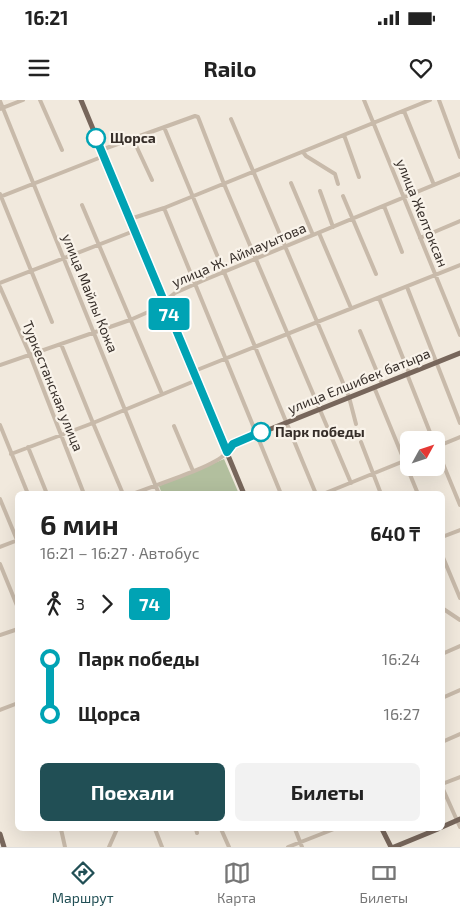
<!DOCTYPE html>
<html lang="ru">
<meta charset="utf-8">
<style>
:root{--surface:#fff;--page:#f2f2f2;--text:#222;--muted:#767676;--line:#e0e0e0;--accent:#214f55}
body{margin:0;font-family:"Exo 2",sans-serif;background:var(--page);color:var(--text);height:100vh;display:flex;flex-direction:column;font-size:19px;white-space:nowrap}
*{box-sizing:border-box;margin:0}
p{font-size:16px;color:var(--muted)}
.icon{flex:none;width:28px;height:28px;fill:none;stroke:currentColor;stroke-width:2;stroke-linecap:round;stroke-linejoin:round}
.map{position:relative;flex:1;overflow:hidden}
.sheet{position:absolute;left:15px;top:391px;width:430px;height:340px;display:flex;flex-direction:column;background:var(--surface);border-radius:8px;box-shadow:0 5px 20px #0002}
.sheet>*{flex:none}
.badge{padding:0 10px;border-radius:4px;font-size:18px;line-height:32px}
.needle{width:32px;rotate:50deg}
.fabs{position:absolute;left:400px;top:331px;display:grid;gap:10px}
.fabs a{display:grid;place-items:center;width:45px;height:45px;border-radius:8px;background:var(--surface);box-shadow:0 5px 20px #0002;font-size:25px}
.map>.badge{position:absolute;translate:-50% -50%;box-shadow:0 0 0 2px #fff}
.legs{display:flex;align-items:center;gap:8px;height:55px;padding:0 25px;font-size:16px}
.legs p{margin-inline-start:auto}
.summary{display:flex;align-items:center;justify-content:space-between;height:85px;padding:0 25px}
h1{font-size:28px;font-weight:700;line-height:38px}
.action{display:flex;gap:10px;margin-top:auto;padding:10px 25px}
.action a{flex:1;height:58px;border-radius:8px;background:var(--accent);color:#fff;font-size:20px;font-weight:700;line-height:58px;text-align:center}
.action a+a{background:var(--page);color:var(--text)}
ul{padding:0 25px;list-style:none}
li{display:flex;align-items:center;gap:18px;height:55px;font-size:19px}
li i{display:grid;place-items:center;width:8px;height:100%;margin:0 6px;background:currentColor}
li i::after{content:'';width:12px;height:12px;margin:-6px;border:4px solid;border-radius:50%;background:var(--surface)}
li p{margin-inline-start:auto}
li:first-child i{background:linear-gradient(#0000 50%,currentColor 0)}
li:last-child i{background:linear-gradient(currentColor 50%,#0000 0)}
.status{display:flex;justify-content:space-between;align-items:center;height:35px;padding:0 25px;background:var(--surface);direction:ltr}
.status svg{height:14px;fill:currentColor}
header{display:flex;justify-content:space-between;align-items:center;height:65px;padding:0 25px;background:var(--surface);font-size:22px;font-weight:700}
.tab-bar{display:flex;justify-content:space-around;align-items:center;height:70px;border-top:1px solid var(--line);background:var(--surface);font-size:14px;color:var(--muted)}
.tab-bar a{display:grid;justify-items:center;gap:2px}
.tab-bar .current{color:var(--accent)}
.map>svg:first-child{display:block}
.green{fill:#b2bf9e}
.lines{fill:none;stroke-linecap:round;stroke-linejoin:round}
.minor{stroke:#c8baaa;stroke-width:4}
.major{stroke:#77665b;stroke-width:5}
.line-1-casing{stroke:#fff;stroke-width:11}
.line-1{stroke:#00a3b4;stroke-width:8}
.stop-1-dot{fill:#fff;stroke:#00a3b4;stroke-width:2.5}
.labels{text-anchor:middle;stroke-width:4.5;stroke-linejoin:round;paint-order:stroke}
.stop-label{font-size:14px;font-weight:bold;fill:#362e29;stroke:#f9f3ea;text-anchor:start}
.street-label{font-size:14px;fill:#362e29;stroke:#f9f3ea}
</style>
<div class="status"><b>16:21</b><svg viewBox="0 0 49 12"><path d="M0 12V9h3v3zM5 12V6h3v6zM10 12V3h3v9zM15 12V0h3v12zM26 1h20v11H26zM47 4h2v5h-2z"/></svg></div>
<header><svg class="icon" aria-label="menu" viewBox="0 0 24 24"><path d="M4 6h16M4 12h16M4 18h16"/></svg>Railo<svg class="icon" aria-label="heart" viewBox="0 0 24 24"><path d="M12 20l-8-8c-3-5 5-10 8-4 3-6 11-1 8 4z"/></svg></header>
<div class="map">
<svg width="460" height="747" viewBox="0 0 460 747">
<rect width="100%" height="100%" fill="#f1e9dd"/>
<path class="green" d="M224 359 239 394H162L159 386Z"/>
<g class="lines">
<path class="minor" d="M40 0 62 50
M364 0 460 235
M439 0 460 57
M0 1 159 394
M0 9 23 0
M404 11 434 85
M231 19 349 297 356 324
M164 27 316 394
M344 35 359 77
M133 39 152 80
M101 50 195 16 198 17 224 84 351 383
M303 52 306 56 335 74 338 84
M291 83 313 135
M320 91 333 127
M0 94 52 222
M343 96 376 174
M0 97 104 56
M82 105 162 294
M384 106 402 152
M164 108 281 394
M127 120 164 108 430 0
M319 133 351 208
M420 138 460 121
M0 183 134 131
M0 187 30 255 84 394
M407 187 460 323
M379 198 409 273
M360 231 382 284
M61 244 93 323 123 394
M0 265 130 220 155 209 175 193 202 181 460 74
M192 272 460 165
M407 274 433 340
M374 287 418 394
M0 325 28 394
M174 326 193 371
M361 342 381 394
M28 347 47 394
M436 347 460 405
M436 347 460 337
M11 354 93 323 197 280
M133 394C152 386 214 367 225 354
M323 394 409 359
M0 399 17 440
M442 437 460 430
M0 447 18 440
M442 455 460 498
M0 464 18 508
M442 508 460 520
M0 535 18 529
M442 554 460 546
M442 598 460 590
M0 610 18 603
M442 642 460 634
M442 684 460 677
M442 687 460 727
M61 729 65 747
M155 729 162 747
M196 729 197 733
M221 729 229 747
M295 729 302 747
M109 747 117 729
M288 747 334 729"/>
<path class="major" d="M81 0 244 394
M227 352 233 344 460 253
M442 727 460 719
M382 729 391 747
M0 734 4 747
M394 747 438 729"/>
</g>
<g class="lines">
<defs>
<path id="line-1" d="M96 38 227 352 233 344 261 332"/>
</defs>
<use href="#line-1" class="line-1-casing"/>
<use href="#line-1" class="line-1"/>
</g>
<g class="stop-1-dot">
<circle cx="96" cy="38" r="9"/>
<circle cx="261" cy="332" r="9"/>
</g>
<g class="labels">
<g class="stop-label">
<text x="110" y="43">Щорса</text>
<text x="275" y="337">Парк победы</text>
</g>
<g class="street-label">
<text transform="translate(422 113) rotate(68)" y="5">улица Желтоксан</text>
<text transform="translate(239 155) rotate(-23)" y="5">улица Ж. Аймауытова</text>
<text transform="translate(90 193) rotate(68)" y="5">улица Майлы Кожа</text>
<text transform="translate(359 281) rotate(-22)" y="5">улица Елшибек батыра</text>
<text transform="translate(53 286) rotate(68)" y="5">Туркестанская улица</text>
</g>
</g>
</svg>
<div class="fabs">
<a><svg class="needle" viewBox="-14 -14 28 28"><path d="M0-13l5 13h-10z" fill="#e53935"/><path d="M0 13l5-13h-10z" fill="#767676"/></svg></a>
</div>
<b class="badge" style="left:169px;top:214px;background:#00a3b4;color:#fff">74</b>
<section class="sheet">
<div class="summary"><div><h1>6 мин</h1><p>16:21 – 16:27 · Автобус</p></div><b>640 ₸</b></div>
<div class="legs"><svg class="icon" aria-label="walk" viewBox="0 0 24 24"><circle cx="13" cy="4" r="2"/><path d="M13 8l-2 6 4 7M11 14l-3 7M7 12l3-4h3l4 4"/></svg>3<svg class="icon" aria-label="forward" viewBox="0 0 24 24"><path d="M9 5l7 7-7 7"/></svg><b class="badge" style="background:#00a3b4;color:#fff">74</b></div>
<ul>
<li><i style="color:#00a3b4"></i><b>Парк победы</b><p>16:24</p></li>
<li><i style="color:#00a3b4"></i><b>Щорса</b><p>16:27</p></li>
</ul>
<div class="action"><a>Поехали</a><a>Билеты</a></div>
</section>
</div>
<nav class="tab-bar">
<a class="current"><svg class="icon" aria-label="directions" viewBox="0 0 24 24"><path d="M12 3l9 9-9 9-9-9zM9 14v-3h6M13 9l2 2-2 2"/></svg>Маршрут</a>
<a><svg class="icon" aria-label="map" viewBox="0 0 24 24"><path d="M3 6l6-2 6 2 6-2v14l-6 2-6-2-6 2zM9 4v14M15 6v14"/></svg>Карта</a>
<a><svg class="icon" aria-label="tickets" viewBox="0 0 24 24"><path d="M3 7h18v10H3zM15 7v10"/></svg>Билеты</a>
</nav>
